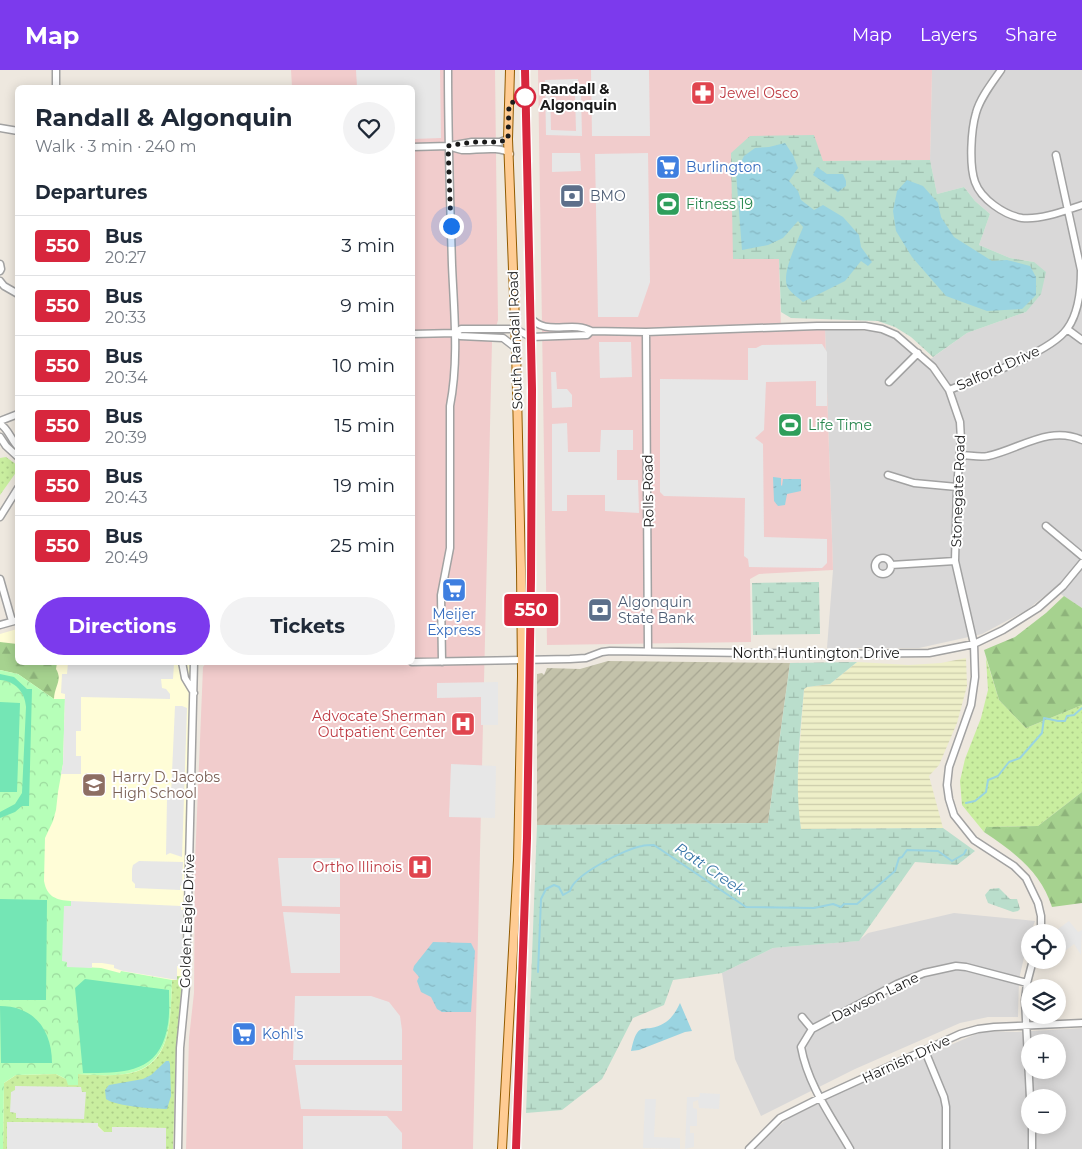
<!DOCTYPE html>
<meta charset="utf-8">
<style>
:root{--surface:#fff;--page:#f2f2f3;--text:#1f2937;--muted:#747a83;--line:#e0e1e3;--accent:#7c3aed}
body{margin:0;font-family:Montserrat,sans-serif;background:var(--page);color:var(--text);height:100vh;display:flex;flex-direction:column;font-size:19px;white-space:nowrap}
*{box-sizing:border-box;margin:0}
p{font-size:16px;color:var(--muted)}
.icon{flex:none;width:28px;height:28px;fill:none;stroke:currentColor;stroke-width:2;stroke-linecap:round;stroke-linejoin:round}
.map{position:relative;flex:1;overflow:hidden}
.drawer{position:absolute;left:15px;top:15px;width:400px;height:580px;display:flex;flex-direction:column;background:var(--surface);border-radius:8px;box-shadow:0 2px 12px #0003}
.drawer>*{flex:none}
.badge{padding:0 10px;border-radius:4px;font-size:18px;line-height:32px}
.buttons{position:absolute;left:1021px;top:854px;display:grid;gap:10px}
.buttons a{display:grid;place-items:center;width:45px;height:45px;border-radius:50%;background:var(--surface);box-shadow:0 2px 12px #0003;font-size:25px}
.you{position:absolute;width:25px;height:25px;margin:-12px;border:4px solid #fff;border-radius:50%;background:#1a73e8;box-shadow:0 0 0 8px #1a73e833}
.map>.badge{position:absolute;translate:-50% -50%;box-shadow:0 0 0 2px #fff}
h2{padding:0 20px;font-size:19px;line-height:45px}
.round{display:grid;place-items:center;flex:none;width:52px;height:52px;border-radius:26px;background:var(--page)}
.head{display:flex;align-items:center;justify-content:space-between;height:85px;padding:0 20px}
h1{font-size:24px;font-weight:700;line-height:38px}
.primary-button{display:flex;gap:10px;margin-top:auto;padding:10px 20px}
.primary-button a{flex:1;height:58px;border-radius:30px;background:var(--accent);color:#fff;font-size:20px;font-weight:700;line-height:58px;text-align:center}
.primary-button a+a{background:var(--page);color:var(--text)}
ul{padding:0;list-style:none}
li{display:flex;align-items:center;gap:15px;height:60px;padding:0 20px;border-top:1px solid var(--line)}
li div{flex:1}
li b{display:block;font-size:19px}
li em{font-style:normal}
li .badge{min-width:55px;font-weight:700;text-align:center}
header{display:flex;align-items:center;gap:30px;box-sizing:border-box;height:70px;padding:0 25px;background:var(--accent);color:#fff}
header strong{font-size:24px}
nav{display:flex;gap:28px;margin-inline-start:auto;font-size:18px}
.map>svg:first-child{display:block}
.residential{fill:#d9d8d8;fill-rule:evenodd}
.commercial{fill:#f1cccc}
.education{fill:#fffdd7}
.construction{fill:url(#construction-furrows)}
.farmland{fill:url(#farmland-rules)}
.grass{fill:url(#grass-dots)}
.forest{fill:url(#forest-firs)}
.wetland{fill:url(#wetland-marsh)}
.park{fill:url(#park-crowns)}
.pitch{fill:#74e6b5}
.parking{fill:#e7e7e7}
.water{fill:url(#water-ripples)}
.lines{fill:none;stroke-linecap:round;stroke-linejoin:round}
.stream{stroke:#9ad4e1;stroke-width:2}
.minor-casing{stroke:#a2a2a2;stroke-width:9}
.major-casing{stroke:#925b00;stroke-width:10}
.minor{stroke:#fff;stroke-width:6}
.major{stroke:#ffcc93;stroke-width:8}
.line-casing{stroke:#fff;stroke-width:11}
.line{stroke:#d7263d;stroke-width:8}
.walk{stroke:#1b1b1b;stroke-width:5;stroke-dasharray:0 9}
.stop-dot{fill:#fff;stroke:#d7263d;stroke-width:2.5}
.labels{text-anchor:middle;stroke-width:4;stroke-linejoin:round;paint-order:stroke}
.stop-label{font-size:14px;font-weight:bold;fill:#1b1b1b;stroke:#fff;text-anchor:start}
.health-label{font-size:14px;fill:#be3a42;stroke:#fff;text-anchor:end}
.shop-label{font-size:14px;fill:#366cbe;stroke:#fff;text-anchor:start}
.service-label{font-size:14px;fill:#4e5e75;stroke:#fff;text-anchor:start}
.leisure-label{font-size:14px;fill:#27864d;stroke:#fff;text-anchor:start}
.street-label{font-size:14px;fill:#1b1b1b;stroke:#fff}
.education-label{font-size:14px;fill:#785e54;stroke:#fff;text-anchor:start}
.water-label{font-size:15px;font-style:italic;fill:#3d79ab;stroke:#fff}
</style>
<header>
<strong>Map</strong>
<nav><a>Map</a><a>Layers</a><a>Share</a></nav>
</header>
<div class="map">
<svg width="1082" height="1079" viewBox="0 0 1082 1079">
<defs>
<pattern id="construction-furrows" width="10" height="10" patternUnits="userSpaceOnUse" patternTransform="scale(1.25)"><rect width="10" height="10" fill="#c3c2aa"/><path d="M-1 1l2-2M0 10L10 0M9 11l2-2" fill="none" stroke="#a7a692"/></pattern>
<pattern id="farmland-rules" width="6" height="5" patternUnits="userSpaceOnUse" patternTransform="scale(1.25)"><rect width="6" height="5" fill="#eeefc8"/><path d="M0 2.5h6" fill="none" stroke="#ccccab"/></pattern>
<pattern id="grass-dots" width="8" height="8" patternUnits="userSpaceOnUse" patternTransform="scale(1.25)"><rect width="8" height="8" fill="#c9ee9f"/><path d="M2 2h.1M6 6h.1" fill="none" stroke="#accc88" stroke-width="1.8" stroke-linecap="round"/></pattern>
<pattern id="forest-firs" width="22" height="20" patternUnits="userSpaceOnUse" patternTransform="scale(1.25)"><rect width="22" height="20" fill="#a6d28f"/><path d="M5 1l3.5 6h-7zM16 11l3.5 6h-7z" fill="#8eb47b"/></pattern>
<pattern id="wetland-marsh" width="20" height="14" patternUnits="userSpaceOnUse" patternTransform="scale(1.25)"><rect width="20" height="14" fill="#badecc"/><path d="M1 5h8M5 5V1M11 12h8M15 12V8" fill="none" stroke="#9fbeaf"/></pattern>
<pattern id="park-crowns" width="20" height="18" patternUnits="userSpaceOnUse" patternTransform="scale(1.25)"><rect width="20" height="18" fill="#b6ffb8"/><path d="M2 6a3 3 0 1 1 6 0M12 15a3 3 0 1 1 6 0" fill="none" stroke="#9cda9e"/></pattern>
<pattern id="water-ripples" width="26" height="14" patternUnits="userSpaceOnUse" patternTransform="scale(1.25)"><rect width="26" height="14" fill="#9ad4e1"/><path d="M2 4q2-2 4 0t4 0M15 11q2-2 4 0t4 0" fill="none" stroke="#84b5c0"/></pattern>
</defs>
<rect width="100%" height="100%" fill="#eee8df"/>
<path class="residential" d="M932 0H1082V538L1053 519 1027 540 982 564 919 578H827L833 500 825 259 878 261 893 266 925 293 967 263 1026 242 1034 192 1010 188 979 175 990 144 975 131 964 117 937 124 930 90Z
M954 843 1035 851 1031 862H1030L1019 909 1018 947H988L960 953 855 999 761 1046 735 989 722 903 773 878 858 871 868 863Z
M1082 958V1079H753L787 1049 848 1019 983 961 1016 962ZM1030 972H1058V1000H1030ZM1030 1028H1058V1055H1030Z"/>
<path class="commercial" d="M291 0H495L498 250 492 272 473 1079H186L189 968 194 923 195 792 203 597 207 592H412V18L292 17Z
M538 0H932L930 90 823 91 779 189 781 261 825 259 833 500 759 504 750 509 751 572 547 575Z"/>
<path class="education" d="M17 559 18 592 191 593 185 838 182 909 176 980 173 1079H0V564Z"/>
<path class="construction" d="M608 591 790 593 768 753 537 755V604L542 603 544 605 547 598 580 599Z"/>
<path class="farmland" d="M966 588 967 616 957 653 939 695 929 706 943 758 801 759 797 732V712L804 619 807 617 830 614 857 592 909 595 941 593Z"/>
<path class="grass" d="M6 387 17 395V401L0 425V388Z
M986 588 999 630 1026 658 1082 635V722L1038 756 986 757 984 762 962 735 960 711 965 689 981 648 988 620Z
M177 906H182V909L176 980 173 1079H166V1058L112 1057V1062H104L98 1056V1053L7 1052V1079H3L4 1013 16 1005 56 1004 78 1015 77 1004C93 1005 109 1006 125 1004 174 998 170 947 172 910H176Z"/>
<path class="forest" d="M1064 526 1082 538V635L1026 658 999 630 984 580 1015 567 1046 543Z
M0 572 17 574 18 592 57 593 56 599C63 610 54 617 54 629L18 604 0 600Z
M1082 722V833L1052 837C1041 802 1014 782 984 762L986 757 1038 756Z"/>
<path class="wetland" d="M814 65 823 91 930 90 937 124 964 117 975 131 990 144 979 175 1010 188 1034 192 1046 202 1041 224 1026 242 967 263 933 287 911 267 895 257 878 251 791 248 781 242 779 189H733L731 83 750 66Z
M819 512 820 564 753 565 752 513Z
M857 592 830 614 807 617 804 619C800 667 794 712 801 759L943 758 975 781 957 795 915 792 859 871 773 878 722 903 673 910 664 935 633 948 602 1009 562 1040 526 1043 537 755 768 753 790 593Z
M999 818 1010 829H1017L1020 839 1018 841 1013 842 988 833 985 825 990 819Z"/>
<path class="park" d="M0 600 18 604 54 629H65L63 694 58 722 56 740 53 751 45 768 44 811C47 827 56 830 71 831V836H64L67 896 101 898 120 903 121 901 172 910C170 947 174 997 125 1004 109 1006 93 1005 78 1004V1015H68L66 1009 56 1004 16 1005 4 1013 3 1079H0Z"/>
<path class="pitch" d="M0 604 14 607 27 619H32L29 736H22L15 742 0 748V742L15 734 22 723 26 637C25 622 15 611 0 610Z
M0 632 20 633 17 722H0Z
M0 829 47 830 46 930H0Z
M85 909 169 920C169 933 170 947 167 959 158 1005 120 1003 83 1003L75 918Z
M0 936C35 936 52 961 52 993H1Z"/>
<path class="parking" d="M356 0H440L441 68 413 69 412 18 357 17Z
M591 0H649L650 66H592Z
M578 9V15L550 16 551 60 576 61 575 24H581L582 66 546 65 545 10Z
M552 83H580L581 101 552 102Z
M648 83 650 212 638 247H598L595 84Z
M599 272H631L632 307 600 308Z
M822 274 827 282V336H816V311L766 312 764 360 755 368 763 374 764 467 827 469V493L822 498 749 497 748 489 744 486 745 428 664 426 660 422V309L748 310V278H756L762 275Z
M551 302H556L557 319H567L572 325V337L552 338Z
M567 353 568 382H600L601 360H633V380H617V410H638L639 443 605 441V425H567V441H552V354Z
M68 593H174L173 609H161L162 618 166 619 170 624V629L81 627V661H76V686H81V704H61L63 694 65 624 61 623 62 604H67Z
M498 612V655H481V627L437 628V613Z
M175 636H182L187 638 182 787 170 783 166 785 167 728 171 725Z
M451 694 496 696 495 748 449 747Z
M278 788H340V837L282 836Z
M139 791 183 792 182 815 180 816V820L135 818V814L132 811V799L133 795Z
M71 831 181 836V840H183L182 896H177V910L123 901 114 898V895L102 893H92V898L67 897V892L62 891 64 836H71Z
M283 842 340 844V903H291Z
M1069 851 1078 862 1082 860 1081 885 1074 874 1065 881 1058 869V862H1054Z
M295 926H371L389 932 400 946 402 960V990H293Z
M295 995H402V1041L301 1039Z
M15 1016 81 1017 82 1022H86L84 1049 16 1048V1043L10 1042 11 1022 15 1020Z
M700 1023 720 1024 719 1039 699 1038 698 1030 693 1032V1038L697 1039V1056H690V1063H694V1077L685 1079 687 1027H699Z
M645 1029H656L654 1067 680 1068V1079L643 1078Z
M303 1046H387L402 1063V1079H303Z
M7 1052 98 1053V1057L104 1062H112V1057L166 1058V1079H7Z"/>
<path class="water" d="M785 73 793 85 798 98 789 111 798 121 801 130 814 140 823 135 843 147 859 165 861 177 872 192 868 196 861 191 845 211 803 232C799 228 791 223 788 218 780 205 798 171 803 157L798 151 783 168 768 175 742 180 736 102 744 86 755 78 769 77Z
M817 97 827 104H843L846 111V116L838 122 813 105Z
M907 110 923 116 938 133 941 147 954 167 992 191 1007 190 1030 196 1036 207V225L1022 239 987 241 946 226 912 187 896 161 893 141 897 121Z
M773 407 781 408V415L782 416 783 409H801V421L787 424 785 435 778 436 774 431Z
M433 872 471 873 475 881 471 942H442L437 939 431 927 421 922 417 911 419 907 413 900 414 896Z
M680 933 692 961 685 962 639 980 631 981C632 976 634 967 637 963 641 957 646 959 651 958 667 955 674 946 680 933Z
M166 991H169L170 994 171 1026 167 1039C154 1039 115 1036 106 1029L105 1020 109 1015 143 1009 151 1005Z"/>
<g class="lines">
<path class="stream" d="M966 733 975 731 986 722 988 710 998 706 1009 692 1020 688 1042 663 1044 648 1058 651H1065L1067 646 1074 645 1082 638
M538 902 541 829 546 819 554 815 559 817 563 825 570 821C573 805 627 778 642 776 646 775 650 775 654 775L746 837 814 838 833 834 841 837 844 834H857L895 801 899 788 902 787 907 780 938 781 952 791 964 784 966 780"/>
<defs>
<path id="minor" d="M56 0V18
M1001 0C992 13 980 28 976 43 971 60 969 95 975 112 981 129 1004 145 1022 148 1041 150 1064 141 1082 135
M0 58 18 61
M450 76C454 78 458 79 462 80 474 81 501 75 510 84
M412 77 449 76 472 72H500L508 69
M0 194 1 199 0 201
M0 211 4 216 18 224
M530 247C545 267 572 250 591 261L646 262 817 256H865L882 259 896 265 933 297 949 320 960 352 961 370 957 417 955 491 974 574 975 607 971 635 949 697 947 715 949 729 954 745 974 770 1014 796 1026 808 1038 833 1041 846V862
M1067 259 1082 270
M646 262 648 581
M455 263 460 266 503 268 516 278
M412 264 455 263 461 259H515L531 267 587 265 591 261
M889 312 918 283
M949 320C977 309 1051 282 1067 259 1079 243 1081 219 1081 200L1056 85
M0 351 18 344
M0 354C8 358 11 370 18 377
M0 367 6 376 18 387
M961 385C969 385 980 388 988 386 1020 379 1049 355 1082 370
M888 405 914 413 957 417
M0 447 18 418
M1046 456 1082 486
M875 496a8 8 0 1 1 16 0a8 8 0 1 1-16 0Z
M891 495 955 491
M0 509 12 551
M0 555 18 550
M182 592 185 608 194 623
M412 592 570 589 586 588 602 582 610 581 825 584 929 583 974 574 1003 560 1038 538 1063 516 1082 493
M442 592 441 525 450 478V336C459 290 454 242 452 195 450 130 448 65 448 0
M802 947 812 959
M925 981 944 1027 946 1037V1079
M1030 1028 1025 930 1027 913 1033 890
M1032 1055V1079
M178 1079 180 978 186 916 194 592
M749 1079 780 1048 820 1028 960 964 978 959 994 957 1082 953
M850 1079C831 1046 808 1015 801 977L812 959 897 914 924 903 956 896 966 897 1027 913"/>
<path id="major" d="M502 1079 518 790 522 606 521 500 516 278 508 69 510 0
M516 1079 527 768 531 509 532 319 525 0"/>
</defs>
<use href="#minor" class="minor-casing"/>
<use href="#major" class="major-casing"/>
<use href="#minor" class="minor"/>
<use href="#major" class="major"/>
</g>
<g class="lines">
<defs>
<path id="line" d="M516 1079 527 768 531 509 532 319 525 0"/>
</defs>
<use href="#line" class="line-casing"/>
<use href="#line" class="line"/>
<path class="walk" d="M451 156 448 76 472 72H500L508 69 509 34 525 27"/>
</g>
<defs>
<symbol id="pharmacy-square" viewBox="-11 -11 22 22"><rect x="-9" y="-9" width="18" height="18" rx="4" fill="#e0444e" stroke="#fff"/><path d="M-2-6h4v4h4v4h-4v4h-4v-4h-4v-4h4Z" fill="#fff"/></symbol>
<symbol id="supermarket-square" viewBox="-11 -11 22 22"><rect x="-9" y="-9" width="18" height="18" rx="4" fill="#3f7fe0" stroke="#fff"/><path d="M-6-5.5h2.5l.6 2H6L4.5 2H-2.5L-4.4-4H-6ZM-1.5 3.2a1.3 1.3 0 1 0 .1 0ZM3 3.2a1.3 1.3 0 1 0 .1 0Z" fill="#fff"/></symbol>
<symbol id="bank-square" viewBox="-11 -11 22 22"><rect x="-9" y="-9" width="18" height="18" rx="4" fill="#5c6f8a" stroke="#fff"/><path d="M-6-4H6V4H-6ZM0-2.3a2.3 2.3 0 1 0 0 4.6a2.3 2.3 0 1 0 0-4.6Z" fill="#fff"/></symbol>
<symbol id="stadium-square" viewBox="-11 -11 22 22"><rect x="-9" y="-9" width="18" height="18" rx="4" fill="#2e9e5b" stroke="#fff"/><path d="M0-5a6.5 5 0 1 0 0 10a6.5 5 0 1 0 0-10ZM-3.5-1.8h7v3.6h-7Z" fill="#fff"/></symbol>
<symbol id="hospital-square" viewBox="-11 -11 22 22"><rect x="-9" y="-9" width="18" height="18" rx="4" fill="#e0444e" stroke="#fff"/><path d="M-5-5h3v3.5h4V-5h3V5h-3V1.5h-4V5h-3Z" fill="#fff"/></symbol>
<symbol id="school-square" viewBox="-11 -11 22 22"><rect x="-9" y="-9" width="18" height="18" rx="4" fill="#8d6e63" stroke="#fff"/><path d="M0-5L7-2L0 1L-7-2ZM-4 1L0 2.5L4 1V4Q0 6-4 4Z" fill="#fff"/></symbol>
</defs>
<g fill-rule="evenodd">
<use href="#pharmacy-square" x="689" y="9" width="28" height="28"/>
<use href="#supermarket-square" x="654" y="83" width="28" height="28"/>
<use href="#bank-square" x="558" y="112" width="28" height="28"/>
<use href="#stadium-square" x="654" y="120" width="28" height="28"/>
<use href="#stadium-square" x="776" y="341" width="28" height="28"/>
<use href="#supermarket-square" x="440" y="506" width="28" height="28"/>
<use href="#bank-square" x="586" y="526" width="28" height="28"/>
<use href="#hospital-square" x="449" y="640" width="28" height="28"/>
<use href="#school-square" x="80" y="701" width="28" height="28"/>
<use href="#hospital-square" x="406" y="783" width="28" height="28"/>
<use href="#supermarket-square" x="230" y="950" width="28" height="28"/>
</g>
<circle class="stop-dot" cx="525" cy="27" r="10"/>
<g class="labels">
<g class="stop-label">
<text x="540" y="24">Randall &amp;<tspan x="540" dy="16">Algonquin</tspan></text>
</g>
<g class="health-label">
<text x="720" y="28" text-anchor="start">Jewel Osco</text>
<text x="446" y="651">Advocate Sherman<tspan x="446" dy="16">Outpatient Center</tspan></text>
<text x="402" y="802">Ortho Illinois</text>
</g>
<g class="shop-label">
<text x="686" y="102">Burlington</text>
<text x="454" y="549" text-anchor="middle">Meijer<tspan x="454" dy="16">Express</tspan></text>
<text x="262" y="969">Kohl's</text>
</g>
<g class="service-label">
<text x="590" y="131">BMO</text>
<text x="618" y="537">Algonquin<tspan x="618" dy="16">State Bank</tspan></text>
</g>
<g class="leisure-label">
<text x="686" y="139">Fitness 19</text>
<text x="808" y="360">Life Time</text>
</g>
<g class="street-label">
<text transform="translate(515 270) rotate(-92)" y="5">South Randall Road</text>
<text transform="translate(998 298) rotate(-24)" y="5">Salford Drive</text>
<text transform="translate(648 421) rotate(-91)" y="5">Rolls Road</text>
<text transform="translate(958 421) rotate(-88)" y="5">Stonegate Road</text>
<text x="816" y="588">North Huntington Drive</text>
<text transform="translate(187 851) rotate(-88)" y="5">Golden Eagle Drive</text>
<text transform="translate(875 927) rotate(-26)" y="5">Dawson Lane</text>
<text transform="translate(906 989) rotate(-25)" y="5">Harnish Drive</text>
</g>
<g class="education-label">
<text x="112" y="712">Harry D. Jacobs<tspan x="112" dy="16">High School</tspan></text>
</g>
<g class="water-label">
<text transform="translate(710 799) rotate(34)" y="5">Ratt Creek</text>
</g>
</g>
</svg>
<div class="buttons">
<a><svg class="icon" aria-label="locate" viewBox="0 0 24 24"><circle cx="12" cy="12" r="6"/><path d="M12 2v4M12 18v4M2 12h4M18 12h4"/></svg></a>
<a><svg class="icon" aria-label="layers" viewBox="0 0 24 24"><path d="M12 4l9 5-9 5-9-5zM3 14l9 5 9-5"/></svg></a>
<a>+</a>
<a>−</a>
</div>
<div class="you" style="left:451px;top:156px"></div>
<b class="badge" style="left:531px;top:540px;background:#d7263d;color:#fff">550</b>
<section class="drawer">
<div class="head"><div><h1>Randall &amp; Algonquin</h1><p>Walk · 3 min · 240 m</p></div><a class="round"><svg class="icon" aria-label="heart" viewBox="0 0 24 24"><path d="M12 20l-8-8c-3-5 5-10 8-4 3-6 11-1 8 4z"/></svg></a></div>
<h2>Departures</h2>
<ul>
<li><span class="badge" style="background:#d7263d;color:#fff">550</span><div><b>Bus</b><p>20:27</p></div><em>3 min</em></li>
<li><span class="badge" style="background:#d7263d;color:#fff">550</span><div><b>Bus</b><p>20:33</p></div><em>9 min</em></li>
<li><span class="badge" style="background:#d7263d;color:#fff">550</span><div><b>Bus</b><p>20:34</p></div><em>10 min</em></li>
<li><span class="badge" style="background:#d7263d;color:#fff">550</span><div><b>Bus</b><p>20:39</p></div><em>15 min</em></li>
<li><span class="badge" style="background:#d7263d;color:#fff">550</span><div><b>Bus</b><p>20:43</p></div><em>19 min</em></li>
<li><span class="badge" style="background:#d7263d;color:#fff">550</span><div><b>Bus</b><p>20:49</p></div><em>25 min</em></li>
</ul>
<div class="primary-button"><a>Directions</a><a>Tickets</a></div>
</section>
</div>
